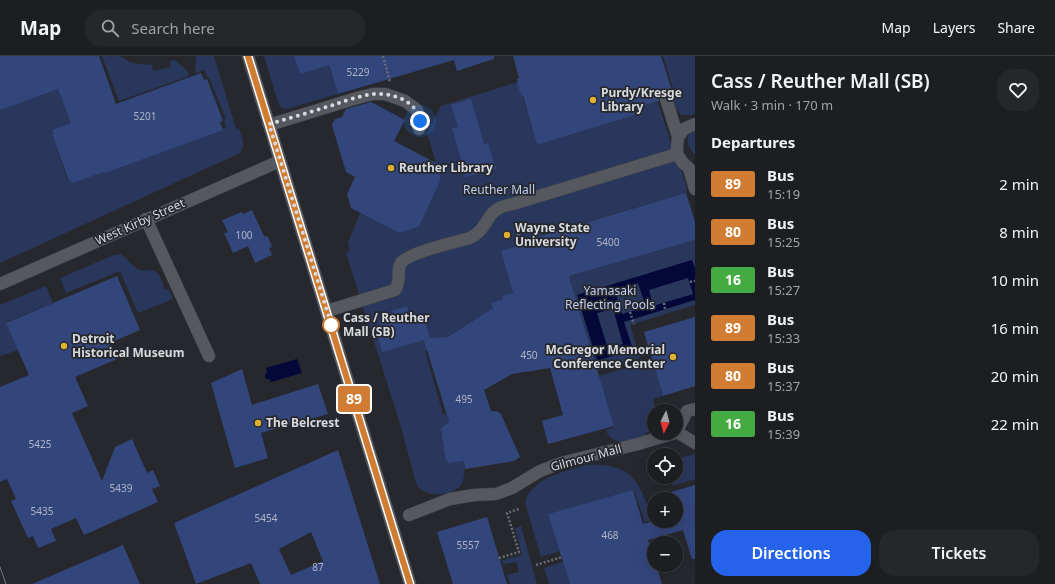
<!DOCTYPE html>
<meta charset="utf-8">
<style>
:root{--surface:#1c1e22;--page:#25272a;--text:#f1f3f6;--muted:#a0a2a5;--line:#3a3c40;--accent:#2563eb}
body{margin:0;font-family:"Noto Sans",sans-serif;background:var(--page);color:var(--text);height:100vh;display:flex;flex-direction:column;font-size:15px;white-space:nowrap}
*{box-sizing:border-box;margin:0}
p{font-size:13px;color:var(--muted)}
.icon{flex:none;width:22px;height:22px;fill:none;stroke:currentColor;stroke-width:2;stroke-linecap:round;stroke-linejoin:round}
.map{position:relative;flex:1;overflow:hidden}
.drawer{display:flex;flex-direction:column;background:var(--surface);width:360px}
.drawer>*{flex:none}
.badge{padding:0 8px;border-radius:3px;font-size:14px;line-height:26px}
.needle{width:26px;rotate:186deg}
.controls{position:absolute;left:647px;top:348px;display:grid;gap:8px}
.controls a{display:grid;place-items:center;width:36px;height:36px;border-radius:50%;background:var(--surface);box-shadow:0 4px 16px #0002,0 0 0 1px var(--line);font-size:20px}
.you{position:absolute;width:20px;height:20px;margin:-10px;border:3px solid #fff;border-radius:50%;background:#1a73e8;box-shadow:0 0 0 6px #1a73e833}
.map>.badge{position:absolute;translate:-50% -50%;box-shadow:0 0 0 2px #fff}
h2{padding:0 16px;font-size:15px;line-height:36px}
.round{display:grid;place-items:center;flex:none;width:42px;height:42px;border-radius:16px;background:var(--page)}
.headline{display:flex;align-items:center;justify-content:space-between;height:68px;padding:0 16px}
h1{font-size:19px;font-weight:600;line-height:30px}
.button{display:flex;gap:8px;margin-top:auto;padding:8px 16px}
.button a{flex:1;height:46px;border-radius:16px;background:var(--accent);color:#fff;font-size:16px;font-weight:600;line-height:46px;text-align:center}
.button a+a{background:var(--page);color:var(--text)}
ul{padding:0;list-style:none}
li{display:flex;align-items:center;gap:12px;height:48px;padding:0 16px}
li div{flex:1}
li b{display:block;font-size:15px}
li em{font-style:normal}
li .badge{min-width:44px;font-weight:700;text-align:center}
header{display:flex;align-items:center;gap:24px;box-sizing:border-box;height:56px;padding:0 20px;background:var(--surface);border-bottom:1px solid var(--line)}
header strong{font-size:19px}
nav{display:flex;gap:22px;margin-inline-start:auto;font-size:14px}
.search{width:280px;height:36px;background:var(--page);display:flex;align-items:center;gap:10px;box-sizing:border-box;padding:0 14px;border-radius:16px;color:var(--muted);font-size:15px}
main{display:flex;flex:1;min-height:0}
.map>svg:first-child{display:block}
.green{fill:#29375c}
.water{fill:#030839;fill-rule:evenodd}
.building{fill:#33467c;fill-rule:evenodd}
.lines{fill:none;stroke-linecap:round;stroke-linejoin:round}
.minor-casing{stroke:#43454a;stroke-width:13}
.path{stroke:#6b6d72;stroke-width:2.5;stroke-dasharray:2 2;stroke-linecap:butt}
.minor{stroke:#55585f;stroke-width:12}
.tram{stroke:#787a7f;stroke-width:1}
.line-casing{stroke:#fff;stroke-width:9}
.line{stroke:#d07c32;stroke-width:6}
.walk{stroke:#d8dade;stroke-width:4;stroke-dasharray:0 7.2}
.poi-dot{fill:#deb133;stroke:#26282e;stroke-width:1.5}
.stop-dot{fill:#fff;stroke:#d07c32;stroke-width:2}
.labels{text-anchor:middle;stroke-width:3.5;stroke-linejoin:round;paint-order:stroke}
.number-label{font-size:10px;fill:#afb5c6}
.poi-label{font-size:12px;font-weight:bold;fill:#d8dade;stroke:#26282e;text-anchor:start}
.park-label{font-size:12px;fill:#bfcdef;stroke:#26282e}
.street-label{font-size:12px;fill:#d8dade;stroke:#26282e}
.stop-label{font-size:12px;font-weight:bold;fill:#d8dade;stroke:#26282e;text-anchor:start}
</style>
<header>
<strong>Map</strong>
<div class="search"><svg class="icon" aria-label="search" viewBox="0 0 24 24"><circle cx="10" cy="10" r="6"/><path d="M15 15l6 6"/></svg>Search here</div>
<nav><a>Map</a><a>Layers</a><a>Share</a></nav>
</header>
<main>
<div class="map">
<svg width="695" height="528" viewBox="0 0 695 528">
<rect width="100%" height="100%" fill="#26282e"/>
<path class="green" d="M102 0H120L132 7 152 9 153 15 171 11 170 5 175 4 188 16 189 20 119 45Z
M196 0H214L236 73 239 72C242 82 246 88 240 97L0 207V53L58 32 71 67 52 74 54 77 52 78 68 125 106 114 107 115 226 71 224 64 226 63 209 21H207L204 14 195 17Z
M264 0H294L300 18 315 13 314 11 351 4 329 10 338 38 286 53 282 52 279 49Z
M663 0H695V58L694 59H681L675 51 673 43 676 42Z
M518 26 537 89 635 59 632 53 658 46 678 110 683 118 687 134 686 135V137L541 179 542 183 501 195 513 237 503 240V243L492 247 493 252 448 281 434 282V292L425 295 443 358H446L450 369 443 371 441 375 445 401 464 405C465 412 465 420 462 427 455 440 429 442 419 432 417 430 416 426 415 423L401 371 346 197 350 194 348 186 360 157 399 177 419 171 441 123 427 77 441 50Z
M695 74V99C689 92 687 88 688 79Z
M695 184V249L630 269 640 302 598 315 569 220Z
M120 198C127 202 130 208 136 212 140 215 144 215 149 214 160 213 162 226 165 234L169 233 173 243 138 257 120 215 66 237 60 222 114 199Z
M46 230 53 247 6 266 18 294 1 300 0 297V249Z
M652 304 663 340 653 343 656 354 650 356C651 360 653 365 652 368 648 387 611 394 606 374L614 371 599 320Z
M695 398V423L672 430 670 421H676V403Z
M586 409C631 406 640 425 652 464L645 466 634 434 548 458 560 495 541 501 525 447C526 443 527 439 530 436 543 419 567 415 586 409Z
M521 470 537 528H510L507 519 519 516 516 506 503 508 502 504 522 499 515 472Z
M563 506 570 528H549L544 512Z"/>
<path class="water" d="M692 204 695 212V244L624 266 633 293 597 305 577 239ZM688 222 693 238 653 250 649 234ZM638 227 646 251 622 258 615 235ZM613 253 623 288 608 293 597 257Z
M297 303 302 317 271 326 269 323H266L265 319 267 316 266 312Z"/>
<path class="building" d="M0 0H99L116 48 201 17 204 24 207 23 223 65 220 66 223 74 105 117 104 116 72 127 71 124 69 125 52 78 54 77 52 74 71 67 58 33 0 54Z
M294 0H494V3L457 15 454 4 338 38 329 9 300 18Z
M513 0H661L674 41 668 36H663L659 41V45L633 53 635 59 537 89 523 40 522 41 518 30 517 23 519 22Z
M471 43 484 88 488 87 496 113 466 121 452 72 458 71 451 49Z
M371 46 405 64 394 85 436 107 441 123 419 171 399 177 351 152 347 138 355 121 346 116 332 69 335 63 342 61 346 53Z
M686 137 695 166V184L569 220 614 370 548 388 542 365 563 359 550 312 512 318 484 334 491 355H497L501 358 520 401 514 405 465 413 464 405 448 407 445 401 441 373 449 366 424 284 382 296 377 277 382 275 379 265 393 260 392 255 407 250 412 267 424 263 430 282 448 281 493 252 491 247 503 243 502 240 513 237 501 195 542 183 540 180Z
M252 154 264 180 268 181 272 191 269 192 272 199 255 207 248 190 233 197 224 177 228 176 222 164 242 156 243 158Z
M117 220 140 274 110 287 117 303 75 321 88 350 72 357 102 425 115 391 132 383 147 417 153 414 160 430 152 433 158 446 84 479 76 462 51 473 56 485 38 492 33 480 28 482 11 445 16 443 7 423 0 426V331L29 319 6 267Z
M695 261V330L663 340 644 276Z
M242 313 252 349 318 328 328 358 261 377 268 402 235 412 211 327Z
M338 394 380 528H260L251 507 196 528 174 467ZM311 476 323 505 291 519 279 493Z
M695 429V503H692L683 474 648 484 654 502V509H656L662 528H570L548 458 633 434 643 468 653 465H676V459L678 458 676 452V443H673L671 436Z
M487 461 507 528H453L437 476Z
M123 489 140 528H32Z"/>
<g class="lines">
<defs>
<path id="minor" d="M248 0 410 528
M666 43 678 81 677 91V98L683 107 689 112 695 133
M269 69 357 42 373 38H385L405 45 417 54 420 65 419 73
M678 81 684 73 695 68
M146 163 209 300
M0 228 280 105
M327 255 395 234C402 223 396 215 401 207 409 196 456 186 470 182 492 171 483 152 513 148L677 98
M677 376 695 387
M676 377 687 355 695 353
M409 459 450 443 474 439 496 438 512 432 540 415 561 407 638 388 675 377"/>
</defs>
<use href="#minor" class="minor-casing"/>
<path class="path" d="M383 0 390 26
M518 178 521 189
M690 226 695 225
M645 247 652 245
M664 247 665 253
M614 256 621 254
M630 256 634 268
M619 290 621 297
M499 502 519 496 507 457 519 453
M536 509 562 501"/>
<use href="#minor" class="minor"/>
<path class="tram" d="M0 511 6 528"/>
</g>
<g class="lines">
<defs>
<path id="line" d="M248 0 410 528"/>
</defs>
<use href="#line" class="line-casing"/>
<use href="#line" class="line"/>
<path class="walk" d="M331 269 332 271 269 68C291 62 314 55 336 48 348 44 362 39 375 38 393 37 417 45 420 65"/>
</g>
<g class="poi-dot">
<circle cx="593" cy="44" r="4"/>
<circle cx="391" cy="112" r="4"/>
<circle cx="507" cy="179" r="4"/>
<circle cx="64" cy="290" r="4"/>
<circle cx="673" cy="301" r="4"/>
<circle cx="258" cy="367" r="4"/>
</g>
<circle class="stop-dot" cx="331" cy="269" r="8"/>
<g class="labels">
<g class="number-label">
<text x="358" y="20">5229</text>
<text x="145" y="64">5201</text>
<text x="244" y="183">100</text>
<text x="608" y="190">5400</text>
<text x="529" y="303">450</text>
<text x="464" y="347">495</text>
<text x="40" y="392">5425</text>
<text x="121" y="436">5439</text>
<text x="42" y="459">5435</text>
<text x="266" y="466">5454</text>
<text x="610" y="483">468</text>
<text x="468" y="493">5557</text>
<text x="318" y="515">87</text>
</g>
<g class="poi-label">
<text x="601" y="41">Purdy/Kresge<tspan x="601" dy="14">Library</tspan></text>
<text x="399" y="116">Reuther Library</text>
<text x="515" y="176">Wayne State<tspan x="515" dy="14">University</tspan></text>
<text x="72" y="287">Detroit<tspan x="72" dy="14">Historical Museum</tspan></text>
<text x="665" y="298" text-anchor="end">McGregor Memorial<tspan x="665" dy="14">Conference Center</tspan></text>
<text x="266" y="371">The Belcrest</text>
</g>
<g class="park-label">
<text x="499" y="138">Reuther Mall</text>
<text x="610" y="239">Yamasaki<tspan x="610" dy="14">Reflecting Pools</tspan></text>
</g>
<g class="street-label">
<text transform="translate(140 166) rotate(-24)" y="4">West Kirby Street</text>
<text transform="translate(586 402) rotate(-15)" y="4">Gilmour Mall</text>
</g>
<g class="stop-label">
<text x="343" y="266">Cass / Reuther<tspan x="343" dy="14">Mall (SB)</tspan></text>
</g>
</g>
</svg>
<div class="controls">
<a><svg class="needle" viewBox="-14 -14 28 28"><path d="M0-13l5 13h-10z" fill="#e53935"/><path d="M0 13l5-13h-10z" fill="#a0a2a5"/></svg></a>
<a><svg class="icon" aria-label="locate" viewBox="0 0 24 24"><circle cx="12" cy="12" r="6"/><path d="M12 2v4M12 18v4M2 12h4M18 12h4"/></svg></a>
<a>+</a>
<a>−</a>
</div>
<div class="you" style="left:420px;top:65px"></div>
<b class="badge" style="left:354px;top:343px;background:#d07c32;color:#fff">89</b>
</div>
<section class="drawer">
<div class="headline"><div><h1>Cass / Reuther Mall (SB)</h1><p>Walk · 3 min · 170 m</p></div><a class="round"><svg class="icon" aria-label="heart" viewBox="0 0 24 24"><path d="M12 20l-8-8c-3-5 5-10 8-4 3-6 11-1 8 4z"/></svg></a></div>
<h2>Departures</h2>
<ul>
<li><span class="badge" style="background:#d07c32;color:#fff">89</span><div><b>Bus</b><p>15:19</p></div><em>2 min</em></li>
<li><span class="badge" style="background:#d07c32;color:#fff">80</span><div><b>Bus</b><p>15:25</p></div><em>8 min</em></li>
<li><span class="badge" style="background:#44aa42;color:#fff">16</span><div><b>Bus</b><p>15:27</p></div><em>10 min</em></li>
<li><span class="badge" style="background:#d07c32;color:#fff">89</span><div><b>Bus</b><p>15:33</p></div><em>16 min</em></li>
<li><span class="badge" style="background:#d07c32;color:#fff">80</span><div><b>Bus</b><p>15:37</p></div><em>20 min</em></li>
<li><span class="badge" style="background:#44aa42;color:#fff">16</span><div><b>Bus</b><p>15:39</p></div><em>22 min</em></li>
</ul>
<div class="button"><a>Directions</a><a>Tickets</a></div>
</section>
</main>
